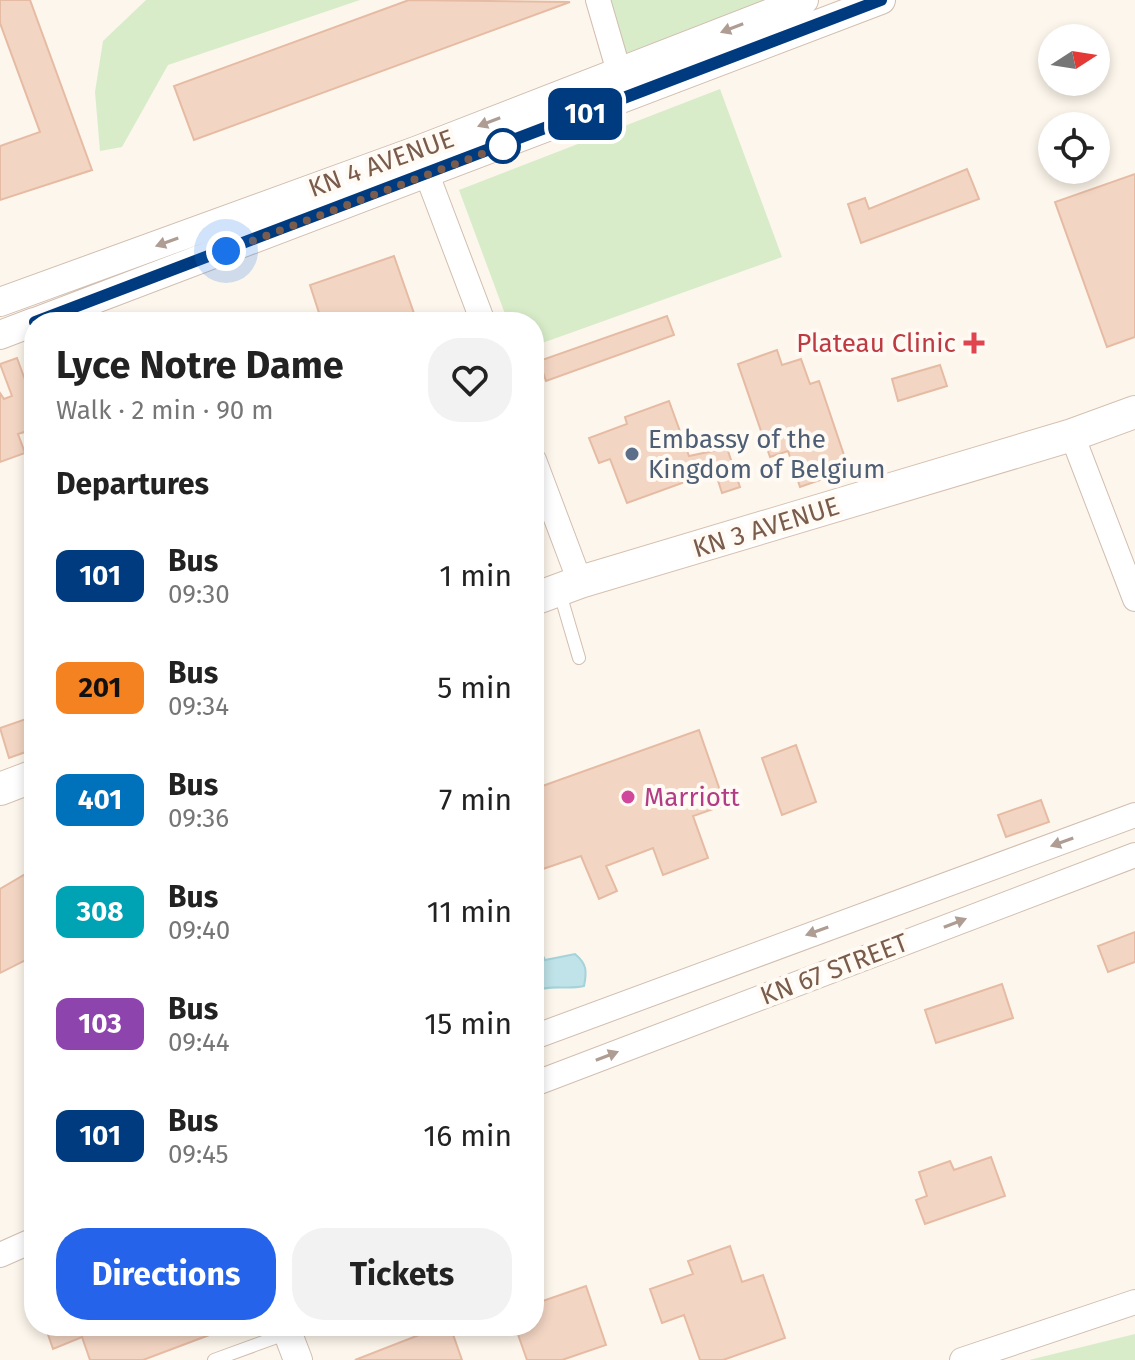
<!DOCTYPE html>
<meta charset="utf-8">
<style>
:root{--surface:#fff;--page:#f2f2f2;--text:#222;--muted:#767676;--accent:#2563eb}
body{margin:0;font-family:"Fira Sans",sans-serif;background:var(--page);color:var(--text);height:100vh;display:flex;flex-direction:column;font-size:30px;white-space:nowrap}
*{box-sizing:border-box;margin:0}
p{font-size:26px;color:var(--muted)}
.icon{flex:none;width:44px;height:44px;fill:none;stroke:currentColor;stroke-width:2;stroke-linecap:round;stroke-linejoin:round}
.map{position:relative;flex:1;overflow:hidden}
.side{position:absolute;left:24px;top:312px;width:520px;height:1024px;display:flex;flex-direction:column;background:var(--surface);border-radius:32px;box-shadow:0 4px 12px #0003}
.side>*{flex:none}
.badge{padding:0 16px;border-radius:12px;font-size:28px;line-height:52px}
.needle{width:52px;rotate:78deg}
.controls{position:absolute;left:1038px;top:24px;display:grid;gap:16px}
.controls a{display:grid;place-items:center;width:72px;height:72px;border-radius:50%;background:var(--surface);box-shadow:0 4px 12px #0003;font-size:40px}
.you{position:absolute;width:40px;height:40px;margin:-20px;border:6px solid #fff;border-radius:50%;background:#1a73e8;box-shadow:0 0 0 12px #1a73e833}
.map>.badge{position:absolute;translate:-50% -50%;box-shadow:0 0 0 4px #fff}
h2{padding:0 32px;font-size:30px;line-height:72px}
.round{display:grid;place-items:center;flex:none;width:84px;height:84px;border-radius:32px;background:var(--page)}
.summary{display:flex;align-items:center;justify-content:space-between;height:136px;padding:0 32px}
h1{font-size:38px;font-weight:700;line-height:60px}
.cta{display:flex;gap:16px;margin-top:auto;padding:16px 32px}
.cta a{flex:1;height:92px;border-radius:32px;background:var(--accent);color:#fff;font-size:32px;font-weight:700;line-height:92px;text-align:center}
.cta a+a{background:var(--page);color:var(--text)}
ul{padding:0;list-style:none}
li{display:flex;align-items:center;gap:24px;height:112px;padding:0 32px}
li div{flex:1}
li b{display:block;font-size:30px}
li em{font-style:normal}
li .badge{min-width:88px;font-weight:700;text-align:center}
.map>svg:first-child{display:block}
.green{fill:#d8ecc9}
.water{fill:#bfe3e8;stroke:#a5d3da;stroke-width:2}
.building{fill:#f3d5c3;stroke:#e6bba3;stroke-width:2}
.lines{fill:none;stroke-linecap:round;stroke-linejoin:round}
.service-casing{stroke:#d1beb0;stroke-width:14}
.minor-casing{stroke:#d1beb0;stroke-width:26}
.tertiary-casing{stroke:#d1beb0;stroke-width:30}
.secondary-casing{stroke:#d6c0b0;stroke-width:34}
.service{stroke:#fff;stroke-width:12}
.minor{stroke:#fff;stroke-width:24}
.tertiary{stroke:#fff;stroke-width:28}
.secondary{stroke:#fff;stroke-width:32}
.oneway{fill:#af9d94}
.line-casing{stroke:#fff;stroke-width:18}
.line{stroke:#003b80;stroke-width:12}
.walk{stroke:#7a5c4d;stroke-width:8;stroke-dasharray:0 14.4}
.stop-dot{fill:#fff;stroke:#003b80;stroke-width:4}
.health-dot{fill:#e0444e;stroke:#fffaf3;stroke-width:3}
.service-dot{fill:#5c6f8a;stroke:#fffaf3;stroke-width:3}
.hotel-dot{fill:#d1479c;stroke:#fffaf3;stroke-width:3}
.labels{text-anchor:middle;stroke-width:8;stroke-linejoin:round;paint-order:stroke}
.street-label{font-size:26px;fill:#7a5c4d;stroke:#fffaf3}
.health-label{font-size:26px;fill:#be3a42;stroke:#fffaf3;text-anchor:end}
.service-label{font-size:26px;fill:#4e5e75;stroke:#fffaf3;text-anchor:start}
.hotel-label{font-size:26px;fill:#b23c85;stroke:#fffaf3;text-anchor:start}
</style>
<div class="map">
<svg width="1135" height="1360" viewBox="0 0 1135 1360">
<rect width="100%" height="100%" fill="#fdf6ec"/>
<path class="green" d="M146 0H360L168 65 122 147 100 151 95 92 103 41Z
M603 0H762L763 3 621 55Z
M720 89 782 257 534 346V322H508L459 190Z
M1135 1334V1360H1029Z"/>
<path class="water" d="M536 942 545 960 575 954C587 964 587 971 584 986 566 990 551 984 534 991Z"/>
<path class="building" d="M0 0H30L92 170 0 200V146L40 132 0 23Z
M409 0 570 2 194 140 174 86Z
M967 169 979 199 861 243 848 204 865 198 869 209Z
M1135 174V337L1107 347 1055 202Z
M394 256 417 322H322L310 285Z
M667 316 674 335 546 381 539 361Z
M777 350 782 365 801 359 810 384 819 381 849 470 800 487 788 451 770 457 738 364Z
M17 358 34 404V429L18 434 25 453 0 462V393L4 399 12 396 0 364Z
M940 365 947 386 898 401 892 379Z
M669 401 689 456 727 448 740 487 722 493 715 471 627 503 610 459 599 463 589 438 627 424 625 417Z
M26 719 34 749 9 758 0 728Z
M699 730 725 805 693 816 708 858 663 875 653 848 606 866 617 891 599 899 581 856 534 872V789Z
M796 745 816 802 782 815 762 758Z
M1041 800 1049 822 1006 837 998 815Z
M34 869V956L0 973V889Z
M1135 932V962L1108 972 1098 946Z
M1002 984 1013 1018 936 1043 925 1010Z
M991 1157 1005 1196 925 1224 916 1200 927 1196 919 1172 950 1161 954 1170Z
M730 1246 742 1282 763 1275 785 1338 723 1360H700L684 1315 662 1323 650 1289 693 1274 688 1261Z
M586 1286 606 1345 562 1360H527L515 1326H534V1304Z
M45 1326H228V1328L143 1360H90L82 1337 53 1349Z
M442 1326H450L462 1360H355Z"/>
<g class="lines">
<defs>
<path id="service" d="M559 590 579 658
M214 1360 288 1333"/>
<path id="minor" d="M598 0 619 72
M420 156 483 322
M1072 435 1135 599
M534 460 580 582
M534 1037 1135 815
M534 1084 1135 855
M0 1255 34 1240
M962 1360 1135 1302"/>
<path id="tertiary" d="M0 302 418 150 804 0
M35 322 881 0
M0 335 34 322
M285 1326 298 1360"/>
<path id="secondary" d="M534 599 580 582 1072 435 1135 412
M0 789 34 776"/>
</defs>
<use href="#service" class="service-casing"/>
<use href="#minor" class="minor-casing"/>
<use href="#tertiary" class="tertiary-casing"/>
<use href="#secondary" class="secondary-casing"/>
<use href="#service" class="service"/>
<use href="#minor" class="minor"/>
<use href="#tertiary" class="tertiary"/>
<use href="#secondary" class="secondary"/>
</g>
<defs><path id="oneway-solid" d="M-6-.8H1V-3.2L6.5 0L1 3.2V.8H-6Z" transform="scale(2)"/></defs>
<g class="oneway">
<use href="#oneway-solid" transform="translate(732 28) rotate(159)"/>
<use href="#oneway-solid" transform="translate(489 122) rotate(159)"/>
<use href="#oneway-solid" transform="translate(167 242) rotate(160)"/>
<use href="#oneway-solid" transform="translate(1062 842) rotate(160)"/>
<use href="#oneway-solid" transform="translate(955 923) rotate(-21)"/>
<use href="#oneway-solid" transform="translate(817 931) rotate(160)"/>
<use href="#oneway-solid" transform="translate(607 1056) rotate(-21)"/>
</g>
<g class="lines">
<defs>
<path id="line" d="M35 322 881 0"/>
</defs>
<use href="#line" class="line-casing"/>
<use href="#line" class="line"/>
<path class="walk" d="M226 251 511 143 503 146"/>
</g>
<circle class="stop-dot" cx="503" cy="146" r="16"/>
<path class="health-dot" d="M970 331h8v8h8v8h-8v8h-8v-8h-8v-8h8z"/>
<circle class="service-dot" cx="632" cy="454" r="8"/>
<circle class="hotel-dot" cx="628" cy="797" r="8"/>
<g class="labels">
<g class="street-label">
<text transform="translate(381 163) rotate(-20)" y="9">KN 4 AVENUE</text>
<text transform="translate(766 527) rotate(-17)" y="9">KN 3 AVENUE</text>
<text transform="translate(834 969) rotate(-21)" y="9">KN 67 STREET</text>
</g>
<g class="health-label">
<text x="956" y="352">Plateau Clinic</text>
</g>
<g class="service-label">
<text x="648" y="448">Embassy of the<tspan x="648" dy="30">Kingdom of Belgium</tspan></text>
</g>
<g class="hotel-label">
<text x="644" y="806">Marriott</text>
</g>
</g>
</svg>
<div class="controls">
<a><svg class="needle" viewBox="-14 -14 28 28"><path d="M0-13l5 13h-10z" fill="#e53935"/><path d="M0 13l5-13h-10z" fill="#767676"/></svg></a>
<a><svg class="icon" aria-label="locate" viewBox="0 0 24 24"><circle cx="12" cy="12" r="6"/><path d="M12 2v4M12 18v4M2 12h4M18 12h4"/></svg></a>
</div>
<div class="you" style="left:226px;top:251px"></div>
<b class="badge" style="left:585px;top:114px;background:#003b80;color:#fff">101</b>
<section class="side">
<div class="summary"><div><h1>Lyce Notre Dame</h1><p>Walk · 2 min · 90 m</p></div><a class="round"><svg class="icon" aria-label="heart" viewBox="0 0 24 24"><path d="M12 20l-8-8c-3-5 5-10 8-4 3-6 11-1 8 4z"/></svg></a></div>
<h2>Departures</h2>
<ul>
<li><span class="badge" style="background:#003b80;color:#fff">101</span><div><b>Bus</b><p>09:30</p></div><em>1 min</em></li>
<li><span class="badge" style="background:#f58220;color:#111">201</span><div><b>Bus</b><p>09:34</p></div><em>5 min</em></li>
<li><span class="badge" style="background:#0072bc;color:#fff">401</span><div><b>Bus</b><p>09:36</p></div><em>7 min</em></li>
<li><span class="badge" style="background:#00a3b4;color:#fff">308</span><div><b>Bus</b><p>09:40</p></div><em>11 min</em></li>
<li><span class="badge" style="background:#8e44ad;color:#fff">103</span><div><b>Bus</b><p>09:44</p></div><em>15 min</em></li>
<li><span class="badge" style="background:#003b80;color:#fff">101</span><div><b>Bus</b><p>09:45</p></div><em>16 min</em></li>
</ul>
<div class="cta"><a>Directions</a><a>Tickets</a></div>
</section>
</div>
